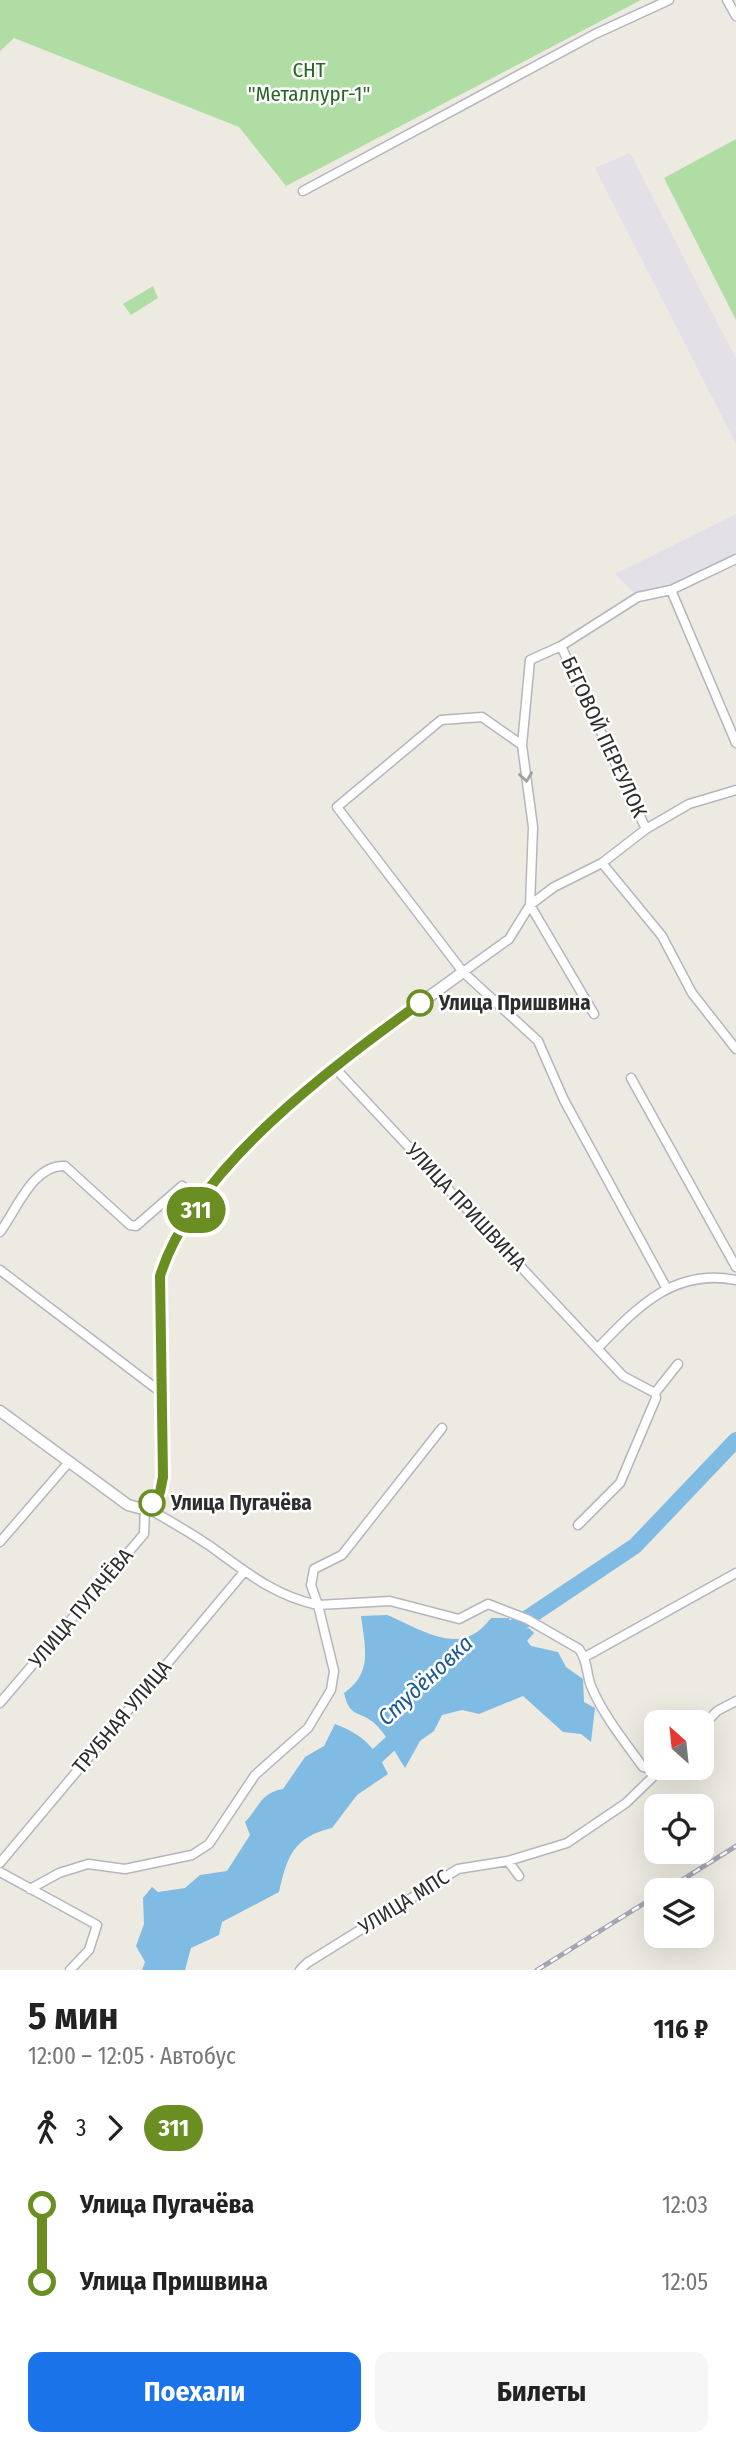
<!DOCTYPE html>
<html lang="ru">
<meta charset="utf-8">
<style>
:root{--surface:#fff;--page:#f6f6f6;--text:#222;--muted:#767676;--accent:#1a73e8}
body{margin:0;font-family:"Fira Sans Condensed",sans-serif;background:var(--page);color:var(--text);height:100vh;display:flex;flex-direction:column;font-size:26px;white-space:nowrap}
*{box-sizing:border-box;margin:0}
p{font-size:23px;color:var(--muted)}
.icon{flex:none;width:38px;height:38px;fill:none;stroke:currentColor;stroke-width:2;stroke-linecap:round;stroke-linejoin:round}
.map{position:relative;height:1970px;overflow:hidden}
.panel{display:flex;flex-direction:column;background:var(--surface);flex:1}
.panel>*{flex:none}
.badge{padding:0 14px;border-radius:23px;font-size:24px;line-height:46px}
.needle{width:46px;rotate:333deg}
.fabs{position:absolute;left:644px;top:1710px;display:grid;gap:14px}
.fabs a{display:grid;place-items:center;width:70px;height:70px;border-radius:14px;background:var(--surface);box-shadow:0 7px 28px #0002;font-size:35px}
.map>.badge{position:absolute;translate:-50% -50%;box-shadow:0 0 0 4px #fff}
.legs{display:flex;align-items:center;gap:10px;height:77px;padding:0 28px;font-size:23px}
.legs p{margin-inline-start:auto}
.head{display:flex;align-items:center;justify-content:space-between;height:119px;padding:0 28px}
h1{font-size:38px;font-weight:700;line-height:52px}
.primary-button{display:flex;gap:14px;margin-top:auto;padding:14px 28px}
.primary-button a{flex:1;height:80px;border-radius:14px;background:var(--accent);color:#fff;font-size:28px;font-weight:700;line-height:80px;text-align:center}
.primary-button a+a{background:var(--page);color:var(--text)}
ul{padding:0 28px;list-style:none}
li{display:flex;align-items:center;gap:24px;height:77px;font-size:26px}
li i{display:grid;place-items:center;width:10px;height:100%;margin:0 9px;background:currentColor}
li i::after{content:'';width:18px;height:18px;margin:-9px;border:5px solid;border-radius:50%;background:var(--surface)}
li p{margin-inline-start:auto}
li:first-child i{background:linear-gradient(#0000 50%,currentColor 0)}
li:last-child i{background:linear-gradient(currentColor 50%,#0000 0)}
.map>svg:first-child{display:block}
.industrial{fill:#e3e1e7}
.green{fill:#b0dda4}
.water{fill:#80bbe3}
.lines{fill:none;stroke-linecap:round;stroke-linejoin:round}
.river{stroke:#80bbe3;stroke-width:16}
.minor-casing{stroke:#b5b5bf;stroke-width:11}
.tertiary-casing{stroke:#b5b5bf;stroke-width:13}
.minor{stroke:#fff;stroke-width:8}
.tertiary{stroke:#fff;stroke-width:10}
.rail-casing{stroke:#a4a4b5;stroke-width:5}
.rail{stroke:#fff;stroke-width:2.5;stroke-dasharray:8;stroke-linecap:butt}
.oneway{stroke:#a0a0a0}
.line-1-casing{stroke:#fff;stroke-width:16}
.line-1{stroke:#6b8e23;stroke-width:10}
.stop-1-dot{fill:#fff;stroke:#6b8e23;stroke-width:3.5}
.labels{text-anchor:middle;stroke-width:5;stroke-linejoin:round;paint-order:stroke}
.park-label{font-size:21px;fill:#286523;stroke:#fff}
.street-label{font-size:21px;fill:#2d2d2d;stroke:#fff}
.stop-label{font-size:21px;font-weight:bold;fill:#2d2d2d;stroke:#fff;text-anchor:start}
.water-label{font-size:23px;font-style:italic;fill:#1c5993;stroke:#fff}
</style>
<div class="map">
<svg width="736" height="1970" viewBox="0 0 736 1970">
<rect width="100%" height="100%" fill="#edeae1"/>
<path class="industrial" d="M630 153 736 359V444L595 168Z
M736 514V559L671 590 638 597 615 574Z"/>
<path class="green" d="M0 0H641L286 186 239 127 14 38 0 51Z
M736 139V320L664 178Z
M153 286 158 298 131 315 123 304Z"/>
<path class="water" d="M387 1615C424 1630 461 1659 491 1618H509L513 1631 529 1628 534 1633 527 1641 531 1646 558 1652 566 1667 583 1679 584 1702 595 1708 591 1742 581 1734 563 1732 523 1696 479 1714 462 1710 442 1715 434 1731 420 1741 405 1768C395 1753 387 1734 373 1722 358 1710 350 1718 344 1693 373 1673 365 1647 361 1616Z
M335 1724C362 1734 376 1748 388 1774L357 1795 332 1828C293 1837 287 1857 279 1892L222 1922 219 1935 191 1948 185 1970H142L145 1962 136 1946 144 1924 143 1898 152 1887 158 1892 185 1888 200 1875 227 1871 250 1835 245 1822C259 1808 260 1793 283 1789L305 1757 324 1746Z"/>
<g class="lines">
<path class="river" d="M497 1644 517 1625 635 1546 736 1440
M364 1768 404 1731"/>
<defs>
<path id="minor" d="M727 0 736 16
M303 191 595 34 669 0
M671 590 736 743
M561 646 646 829
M522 745 482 717 441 720 337 807 463 972 538 1041 564 1100 667 1289
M602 863 662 936 692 993 736 1049
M463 972 509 939 530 905 554 887 602 863 646 829 689 804 736 790
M594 1014 530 905 533 827 522 745 530 660 561 646 638 597 671 590 736 559
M333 1066 623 1376 655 1393 656 1398 620 1483 578 1525
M631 1078 736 1267
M0 1232C16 1211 33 1164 65 1166L130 1225 136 1226 182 1186 202 1201
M0 1270 162 1393
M598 1348C637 1307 674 1268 736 1280
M655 1393 678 1364
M0 1542 69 1462
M585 1657 736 1573
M0 1703 144 1534 145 1507C167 1519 189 1532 210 1546 245 1571 274 1596 318 1605L311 1585 314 1569 342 1555 442 1428
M702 1727 717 1711 736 1701
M508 1861 519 1876
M0 1863 244 1572
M0 1872 97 1925 89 1950 70 1970
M30 1889 59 1873 88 1864 125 1869 192 1855 209 1844 255 1775 308 1728 331 1690 334 1671 318 1605 390 1601 459 1619 488 1604 527 1619 579 1649C588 1661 586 1673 591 1686 603 1715 625 1742 643 1767L658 1771
M300 1970 307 1963 458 1869 508 1861 567 1843 626 1803 660 1770"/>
<path id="tertiary" d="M0 1411 128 1505 139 1508 156 1499 163 1477 160 1276C198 1155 364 1045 463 972"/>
</defs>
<use href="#minor" class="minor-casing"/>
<use href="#tertiary" class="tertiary-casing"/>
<use href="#minor" class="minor"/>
<use href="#tertiary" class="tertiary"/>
<defs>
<path id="rail" d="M666 1890 736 1846
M537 1970 656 1896"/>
</defs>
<use href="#rail" class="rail-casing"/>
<use href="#rail" class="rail"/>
</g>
<defs><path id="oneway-chevron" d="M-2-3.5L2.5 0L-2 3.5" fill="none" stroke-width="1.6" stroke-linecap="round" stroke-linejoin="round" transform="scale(1.75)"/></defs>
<use class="oneway" href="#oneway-chevron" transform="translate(526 777) rotate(82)"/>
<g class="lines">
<defs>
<path id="line-1" d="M152 1503 160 1492 163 1477 160 1276C193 1169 332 1067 420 1003"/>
</defs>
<use href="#line-1" class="line-1-casing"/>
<use href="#line-1" class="line-1"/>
</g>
<g class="stop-1-dot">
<circle cx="420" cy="1003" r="12"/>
<circle cx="152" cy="1503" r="12"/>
</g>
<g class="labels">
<g class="park-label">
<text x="309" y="77">СНТ<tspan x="309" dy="24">"Металлург-1"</tspan></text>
</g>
<g class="street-label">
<text transform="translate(604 737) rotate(65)" y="7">БЕГОВОЙ ПЕРЕУЛОК</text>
<text transform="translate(466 1207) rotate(47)" y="7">УЛИЦА ПРИШВИНА</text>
<text transform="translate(81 1608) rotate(-50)" y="7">УЛИЦА ПУГАЧЁВА</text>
<text transform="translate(122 1717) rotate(-50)" y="7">ТРУБНАЯ УЛИЦА</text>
<text transform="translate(404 1902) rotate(-32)" y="7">УЛИЦА МПС</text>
</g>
<g class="stop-label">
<text x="439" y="1010">Улица Пришвина</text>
<text x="171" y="1510">Улица Пугачёва</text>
</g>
<g class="water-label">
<text transform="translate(425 1680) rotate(-43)" y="8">Студёновка</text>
</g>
</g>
</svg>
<div class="fabs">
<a><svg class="needle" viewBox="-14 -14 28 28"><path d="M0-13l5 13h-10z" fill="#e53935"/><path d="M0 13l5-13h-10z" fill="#767676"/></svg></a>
<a><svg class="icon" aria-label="locate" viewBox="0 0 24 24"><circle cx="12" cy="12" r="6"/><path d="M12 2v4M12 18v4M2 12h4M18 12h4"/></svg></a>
<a><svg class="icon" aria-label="layers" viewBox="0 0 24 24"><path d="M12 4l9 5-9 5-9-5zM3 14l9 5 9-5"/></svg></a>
</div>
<b class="badge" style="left:196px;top:1210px;background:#6b8e23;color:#fff">311</b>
</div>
<section class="panel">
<div class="head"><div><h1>5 мин</h1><p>12:00 – 12:05 · Автобус</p></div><b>116 ₽</b></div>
<div class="legs"><svg class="icon" aria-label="walk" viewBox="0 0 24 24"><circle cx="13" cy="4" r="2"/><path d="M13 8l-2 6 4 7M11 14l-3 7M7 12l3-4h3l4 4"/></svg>3<svg class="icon" aria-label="forward" viewBox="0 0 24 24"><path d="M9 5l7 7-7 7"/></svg><b class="badge" style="background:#6b8e23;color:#fff">311</b></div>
<ul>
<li><i style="color:#6b8e23"></i><b>Улица Пугачёва</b><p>12:03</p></li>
<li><i style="color:#6b8e23"></i><b>Улица Пришвина</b><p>12:05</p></li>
</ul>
<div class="primary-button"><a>Поехали</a><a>Билеты</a></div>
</section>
